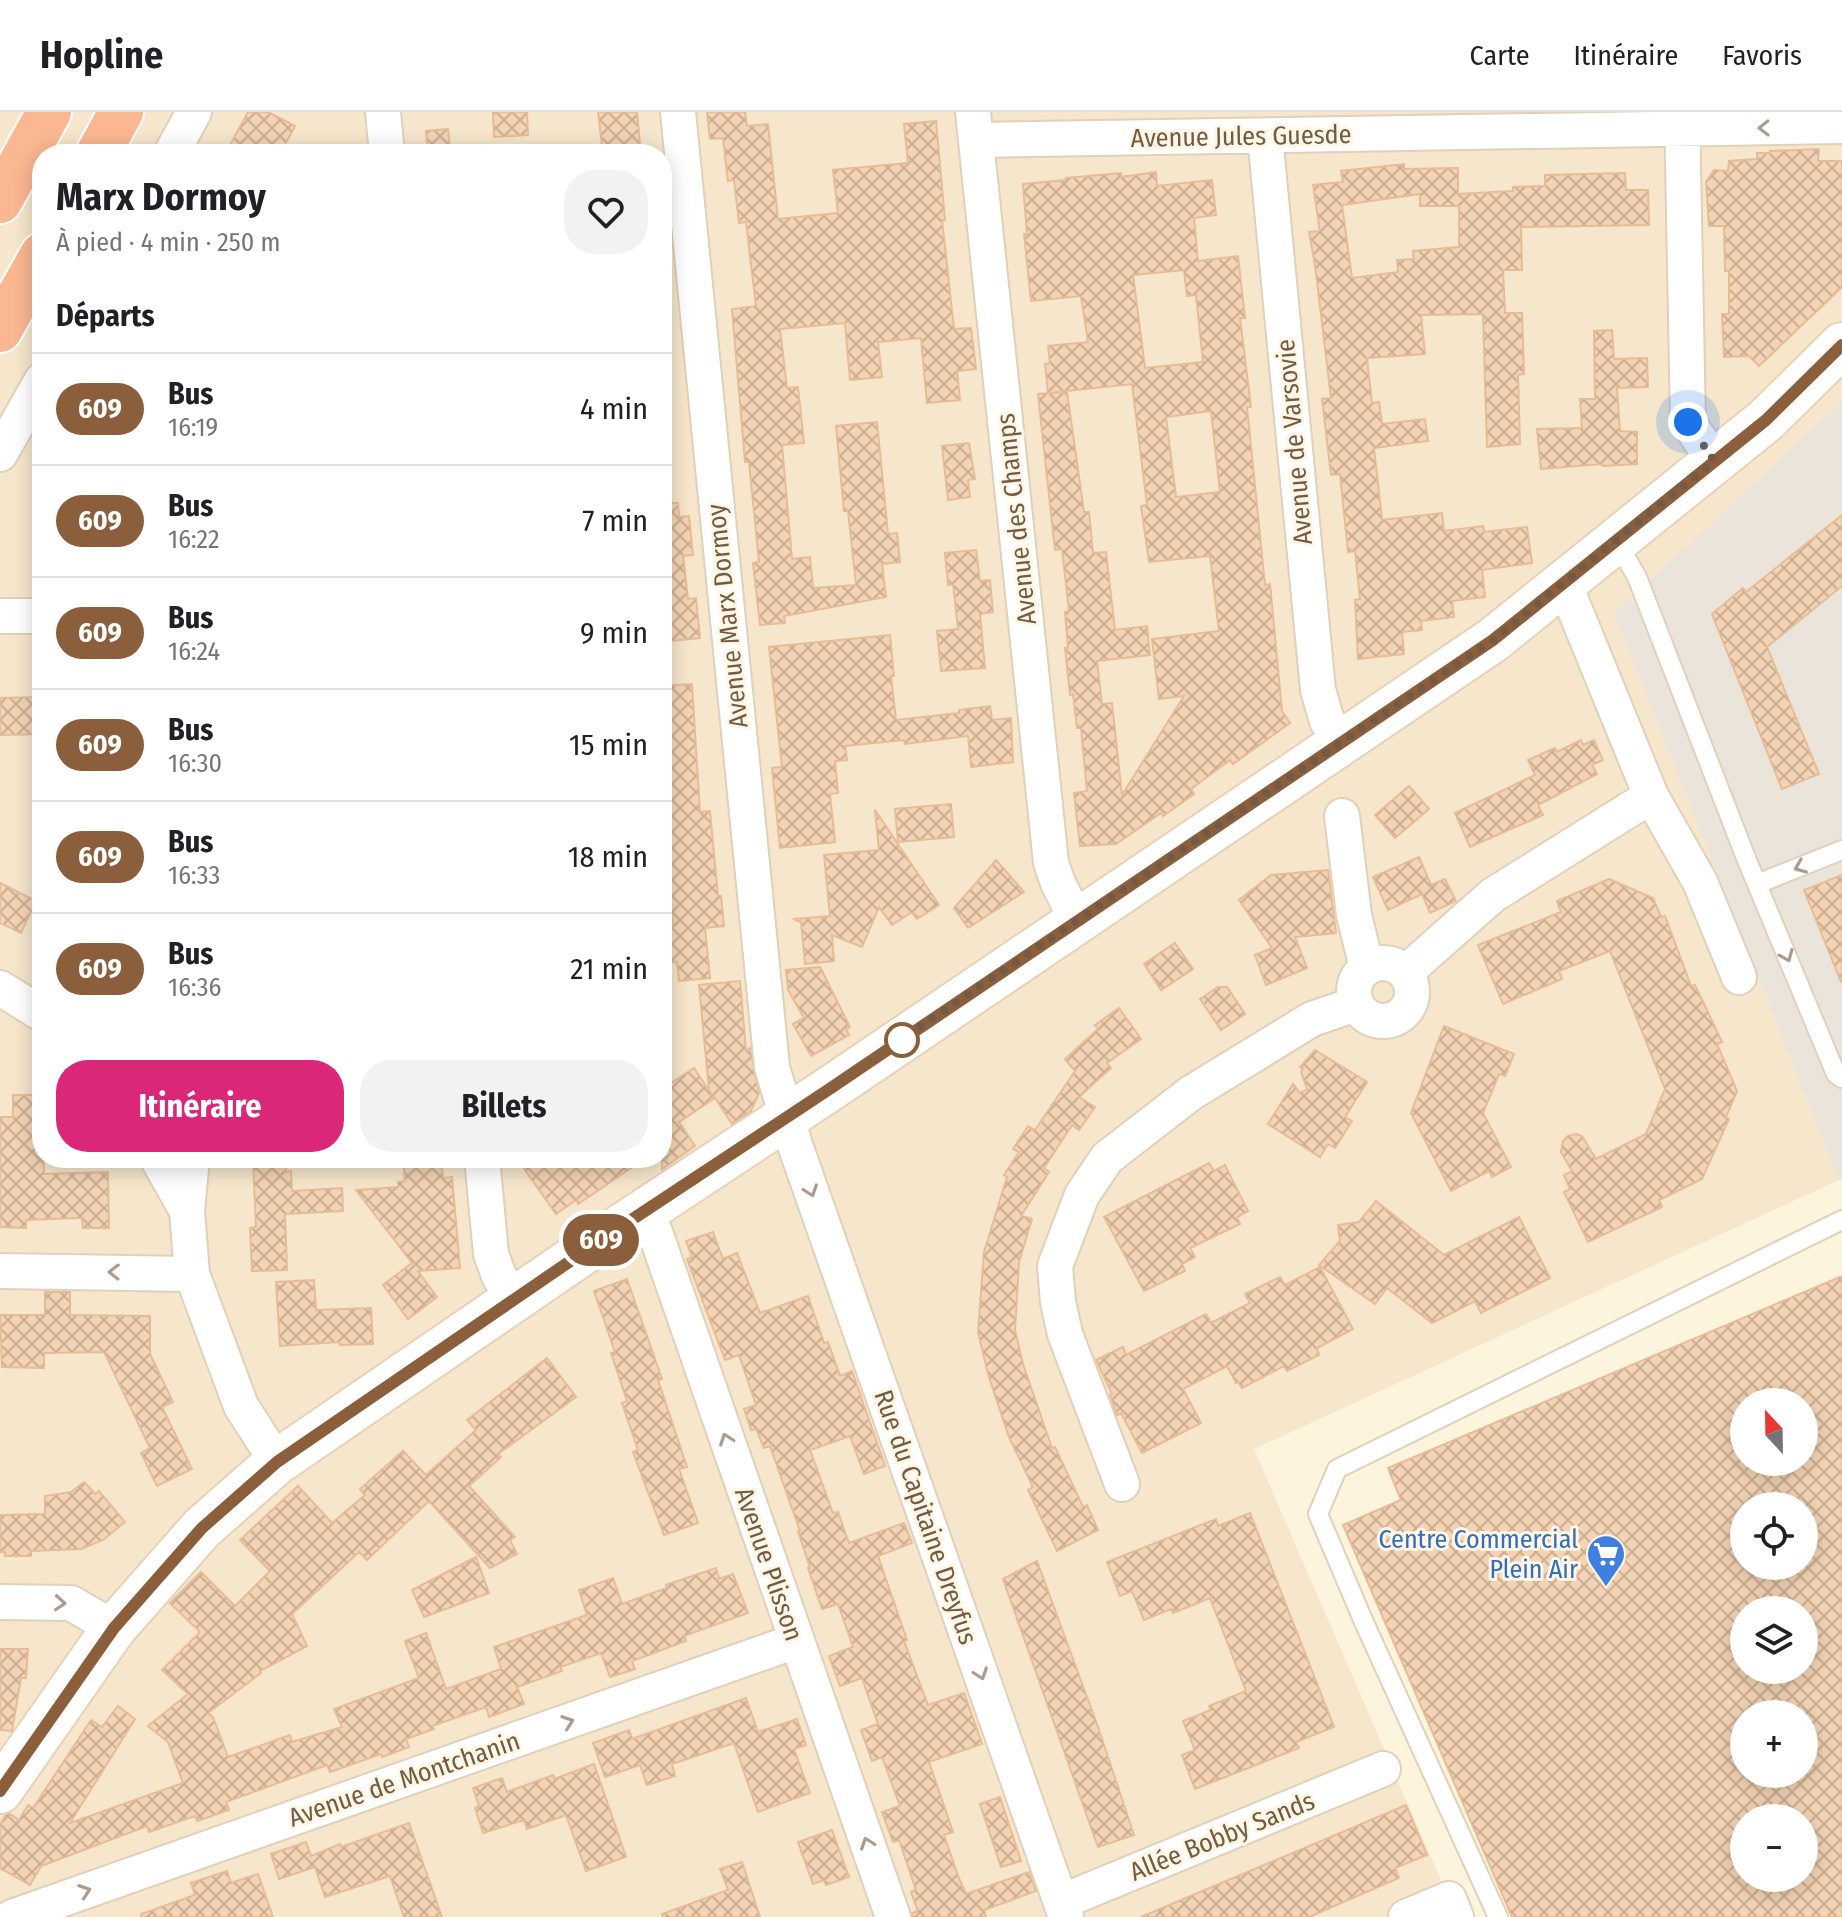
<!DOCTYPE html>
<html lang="fr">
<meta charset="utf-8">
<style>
:root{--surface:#fff;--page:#f2f2f2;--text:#202124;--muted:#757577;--line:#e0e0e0;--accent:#db2777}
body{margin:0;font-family:"Fira Sans Condensed",sans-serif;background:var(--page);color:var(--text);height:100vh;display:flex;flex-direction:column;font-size:30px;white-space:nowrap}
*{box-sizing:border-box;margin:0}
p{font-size:26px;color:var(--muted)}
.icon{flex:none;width:44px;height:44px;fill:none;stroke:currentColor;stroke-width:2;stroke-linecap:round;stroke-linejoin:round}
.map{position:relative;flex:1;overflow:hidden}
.drawer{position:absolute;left:32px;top:32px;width:640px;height:1024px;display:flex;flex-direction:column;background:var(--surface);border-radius:32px;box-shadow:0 4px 20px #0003}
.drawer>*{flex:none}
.badge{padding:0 16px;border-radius:26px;font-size:28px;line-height:52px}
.needle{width:52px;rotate:338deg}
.fabs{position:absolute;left:1730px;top:1276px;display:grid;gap:16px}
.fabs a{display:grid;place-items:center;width:88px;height:88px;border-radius:50%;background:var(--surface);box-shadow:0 4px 20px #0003;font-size:40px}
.you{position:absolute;width:40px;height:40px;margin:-20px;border:6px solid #fff;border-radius:50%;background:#1a73e8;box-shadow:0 0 0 12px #1a73e833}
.map>.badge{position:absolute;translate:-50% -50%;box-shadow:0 0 0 4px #fff}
h2{padding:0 24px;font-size:30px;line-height:72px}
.round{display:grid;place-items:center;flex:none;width:84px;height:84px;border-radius:32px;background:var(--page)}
.summary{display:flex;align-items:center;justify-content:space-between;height:136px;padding:0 24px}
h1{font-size:38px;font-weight:700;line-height:60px}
.action{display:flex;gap:16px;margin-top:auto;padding:16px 24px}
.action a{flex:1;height:92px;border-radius:32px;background:var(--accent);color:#fff;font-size:32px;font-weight:700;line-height:92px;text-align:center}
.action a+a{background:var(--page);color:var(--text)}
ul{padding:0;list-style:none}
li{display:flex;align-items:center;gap:24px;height:112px;padding:0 24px;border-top:2px solid var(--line)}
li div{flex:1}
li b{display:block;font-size:30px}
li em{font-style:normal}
li .badge{min-width:88px;font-weight:700;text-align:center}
header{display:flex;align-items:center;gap:48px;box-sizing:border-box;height:112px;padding:0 40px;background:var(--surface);border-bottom:2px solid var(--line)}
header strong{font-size:38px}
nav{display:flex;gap:44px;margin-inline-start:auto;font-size:28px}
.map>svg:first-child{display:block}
.residential{fill:#f5e6cc;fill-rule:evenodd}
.industrial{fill:#ebe4da}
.building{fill:url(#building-cross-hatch);stroke:#e7bc94;stroke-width:2;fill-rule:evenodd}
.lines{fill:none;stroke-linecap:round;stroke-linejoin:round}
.lane-casing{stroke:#e1d0ba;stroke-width:22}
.street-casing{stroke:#e1d0ba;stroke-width:38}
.secondary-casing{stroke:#e7d2b7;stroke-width:48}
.highway-casing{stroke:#fff;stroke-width:48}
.lane{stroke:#fff;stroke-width:18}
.street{stroke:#fff;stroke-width:34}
.secondary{stroke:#fff;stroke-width:44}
.highway{stroke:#fbb791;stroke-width:44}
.oneway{stroke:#ac9c8f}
.line-casing{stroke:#fff;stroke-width:18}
.line{stroke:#8b5e3c;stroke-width:12}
.walk{stroke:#745a45;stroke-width:8;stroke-dasharray:0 14.4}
.stop-dot{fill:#fff;stroke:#8b5e3c;stroke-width:4}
.labels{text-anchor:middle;stroke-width:6;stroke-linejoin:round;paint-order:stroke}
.street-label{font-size:26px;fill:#745a45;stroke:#fff7e5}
.shop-label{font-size:26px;fill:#366cbe;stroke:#fff7e5;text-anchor:end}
</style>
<header>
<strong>Hopline</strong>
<nav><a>Carte</a><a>Itinéraire</a><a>Favoris</a></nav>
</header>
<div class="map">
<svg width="1842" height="1805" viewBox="0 0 1842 1805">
<defs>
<pattern id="building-cross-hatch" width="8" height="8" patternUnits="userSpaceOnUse" patternTransform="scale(2)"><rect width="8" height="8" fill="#f4d4b4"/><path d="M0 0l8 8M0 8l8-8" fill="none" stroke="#caaf94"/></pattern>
</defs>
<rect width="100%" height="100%" fill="#fdf4de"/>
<path class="residential" d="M0 0H1842V289L1614 502 1839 1068 1254 1337 1449 1787 1406 1805H0ZM42 42H662V1046H42Z"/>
<path class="industrial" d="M1842 289V1067L1839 1068 1614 502Z"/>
<path class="building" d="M248 0H268L295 14 280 42H225Z
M493 0H527L528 23 494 25Z
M598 0H637L641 42H603Z
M707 0H745L747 14 768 12 778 107 838 101 833 58 908 51 904 12 936 9 945 108H942L954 217 971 216 976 257 957 259 960 288 927 291 921 226 878 230 882 265 850 268 845 211 780 217 787 276 798 275 804 331 782 333 792 447 810 445 813 476 856 473 848 399H844L836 314 877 310 888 422 897 421 900 450 882 452 886 485 784 504 785 511 760 513 753 451 759 450 749 350H745L732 197 756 194 746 110 739 111 734 68 728 69 723 26 710 27Z
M448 17 451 42H428L426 19Z
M1819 37 1818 49H1842V175L1759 254 1749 244 1724 245 1722 202H1729V159H1725L1724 114H1709L1706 70 1714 58 1728 59 1729 49 1757 47V41H1770V39Z
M1404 52V57L1458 56V82L1513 79V75L1545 74V63L1625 61 1626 78H1648L1649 113 1521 115 1522 158H1503L1505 201H1522L1524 262 1518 263 1520 332 1487 335 1483 202 1421 203 1425 242 1367 246 1372 291 1379 290 1382 312 1425 307 1428 329 1374 336 1382 408 1442 401 1444 419 1483 414 1484 420 1527 415 1532 451 1482 458 1485 485 1452 489 1454 505 1421 509 1422 518 1402 520 1404 542 1358 547 1355 488 1360 487 1355 439 1348 440 1340 362 1331 363 1322 287 1331 286 1315 153 1309 120 1320 119 1313 73 1343 70 1341 59ZM1420 82V94H1459V135L1413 139 1414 147 1397 148 1398 160 1352 166 1342 93Z
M1156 60 1157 74 1212 68 1216 103 1194 106 1198 149 1238 144 1245 206H1240L1251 295H1247L1265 473 1270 472 1282 599 1290 611 1233 652 1230 648 1191 677 1194 682 1163 704 1161 701 1116 732 1080 734 1074 681 1087 679 1081 616H1077L1073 582 1070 583 1065 536H1068L1065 500 1069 499 1062 437 1055 438 1038 282 1067 280 1084 400H1089L1093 441 1106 440 1115 518 1147 514 1150 543 1097 549 1102 592 1112 591 1122 683 1184 584 1159 587 1152 527 1219 519 1210 444 1149 450 1141 394 1147 393 1132 272 1048 281 1045 252 1050 251 1048 234 1088 230 1081 184 1031 189 1024 122H1027L1023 72 1066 68V66L1121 61V65ZM1184 158 1187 184 1196 183 1203 250 1145 256 1133 163ZM1211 299 1220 380 1176 385 1166 305Z
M1612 218 1614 247 1647 246 1648 275 1617 276 1620 319 1637 320V352L1603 354 1602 352 1541 357 1537 317 1582 316 1580 287H1595L1594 219Z
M969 331 975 367 968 368 970 385 948 388 942 334Z
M662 391H678L679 405 689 404 693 443 683 444 688 487 696 486 700 526 662 530Z
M1842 403V474L1767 535 1819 662 1782 677 1712 502 1743 476 1746 480Z
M976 438 980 469 990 468 993 500 980 502 985 556 941 559 937 519 958 517 953 472 948 473 945 441Z
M890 523 894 564H891L896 608 959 601V598L990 594 992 608 1011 606 1013 650 971 655 968 624 905 632 904 628 845 634 847 648 835 649 838 681 830 682 835 730 780 736 772 656 782 655 769 535Z
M692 572 700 700 710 699 718 784H721L724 814 705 816 710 866 679 869 677 850 662 851V817L673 816 666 747 662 748V574Z
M42 585V622L0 623V586Z
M1581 628 1583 633 1594 628 1603 648 1592 653 1597 662 1538 693 1543 703 1470 735 1455 701 1535 663 1528 648 1555 636 1557 640Z
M1409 674 1429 697 1395 726 1375 703Z
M951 692 954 725 898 730 895 697Z
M875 698 939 793 917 807 912 800 892 813 879 795 862 835 832 823 834 849 805 852 801 810 793 807 830 804 824 743 879 738Z
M1419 745 1431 773 1445 767 1456 789 1430 801 1422 782 1388 798 1373 765Z
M996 748 1024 780 968 816 954 796Z
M1328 758 1336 821 1295 825 1307 856 1266 873 1255 843 1272 836 1239 788 1271 763Z
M1842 763V870H1841L1804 778Z
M1609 767 1653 786 1661 805 1665 804 1691 874 1695 873 1722 930 1717 932 1737 979 1726 1005 1729 1007 1702 1067 1659 1088 1662 1095 1588 1130 1564 1080 1570 1077 1564 1063 1572 1059 1561 1040 1563 1029 1568 1024 1576 1022 1582 1024 1596 1047 1646 1022 1665 977 1610 839 1559 859 1562 867 1503 892 1478 833 1561 800 1557 789Z
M0 771 36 789 21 821 0 811Z
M1175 831 1193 857 1161 878 1144 852Z
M820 855 850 915 846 917 849 923 811 944 793 912 804 906 788 878 786 858Z
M740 869 746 939 750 936 759 981 751 999 732 1012 715 986 679 1010 695 1034 662 1057V985L670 997 662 984V977L694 956 713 985 709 978 699 873Z
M1218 875H1227L1245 902 1221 918 1200 887Z
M1119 896 1141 927 1107 951 1111 956 1079 985 1095 995 1079 1018 1072 1013 1044 1056 1049 1060 1021 1104 1032 1107 1019 1150 1015 1218 1023 1252 1052 1336 1055 1335 1083 1395 1087 1393 1098 1418 1057 1439 1028 1378 1033 1375 1009 1325 988 1262 978 1220 984 1140 1007 1065 1004 1063 1019 1040 1013 1037 1028 1014 1035 1018 1075 959 1065 947 1098 917 1095 913Z
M1444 914 1514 942 1505 964 1499 962 1483 1001 1511 1055 1492 1065 1489 1059 1451 1079 1411 1001Z
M1315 938 1367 970 1345 1005 1352 1009 1335 1036 1328 1032 1320 1045 1268 1012 1293 972 1300 981 1307 977 1301 960 1303 956 1300 955Z
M13 983H42L44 1062 108 1060 109 1116H83L82 1106H77L26 1108V1116L0 1115V1005H13Z
M253 1046H286V1060L291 1059 292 1079 342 1076 343 1099 285 1102 287 1158 252 1159 250 1116 256 1115Z
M403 1046H441L443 1066 452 1065 460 1156 418 1159 437 1185 408 1207 383 1173 412 1151 356 1078 398 1075V1070L405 1069Z
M592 1046H646L578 1092 576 1088 556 1102 523 1055 594 1050Z
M1209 1051 1214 1059 1225 1053 1248 1099 1237 1105 1240 1112 1190 1136 1195 1145 1182 1152 1185 1159 1144 1179 1104 1105Z
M1376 1089 1444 1143 1519 1105 1550 1166 1481 1201 1475 1189 1432 1211 1387 1176 1375 1192 1319 1153 1340 1129 1338 1113 1359 1110Z
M713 1120 723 1147 737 1141 760 1201 808 1184 824 1231 828 1230 840 1264 852 1259 885 1354 864 1362 850 1324 810 1338 833 1401 838 1400 849 1431 904 1411 912 1431 878 1444 907 1528 904 1529 928 1593 964 1581 982 1632 929 1650 953 1720 944 1723 958 1764 966 1782 1029 1760 1036 1779 984 1798 986 1805H912V1801L918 1799 911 1780 916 1778 899 1728 893 1730 882 1700 900 1694 882 1645 872 1649 861 1618 878 1612 862 1566 840 1574 829 1544 853 1535 838 1492 822 1497 808 1456H810L798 1419H800L770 1334 764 1336 756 1317 751 1318 744 1297 756 1293 739 1243 725 1248 687 1147 692 1145 686 1129Z
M1320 1155 1353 1217 1317 1236 1319 1243 1287 1259 1284 1254 1242 1276 1238 1270 1236 1271 1227 1254 1183 1277 1201 1311 1142 1341 1121 1301 1117 1303 1110 1283 1112 1282 1096 1248 1123 1235 1126 1243 1206 1202 1211 1211 1250 1191 1245 1182 1280 1165 1285 1173Z
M1842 1164V1805H1512L1343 1413 1401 1388 1388 1356ZM1744 1290H1804V1350H1744ZM1744 1394H1804V1454H1744ZM1744 1498H1804V1558H1744ZM1744 1602H1804V1662H1744ZM1744 1706H1804V1766H1744Z
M627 1167 662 1267 658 1268 687 1355 679 1357 698 1411 664 1423 633 1340 638 1338 622 1291 627 1289 611 1241 615 1240 594 1179Z
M314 1168 316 1198 371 1196 373 1232 340 1233 339 1230 280 1234 276 1170Z
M45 1180H70V1203L150 1204V1242L173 1290 162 1295 192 1357 157 1374 141 1341 150 1336 104 1240 44 1241V1256L2 1255 0 1203H45Z
M547 1246 576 1285 498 1342 501 1345 469 1374 515 1425 510 1428 517 1442 490 1456 429 1389 367 1448 359 1440 292 1502 307 1534 260 1559 261 1561 208 1601 213 1605 228 1645 290 1623 292 1630 342 1615 334 1597 419 1566 405 1529 426 1521 446 1577 501 1557 494 1535 587 1503 579 1478 613 1466 622 1492 667 1476 666 1473 716 1456 719 1467 733 1462 748 1501 684 1524 686 1529 632 1549 635 1557 610 1565 601 1541 560 1555 562 1559 517 1575 524 1592 489 1605 486 1595 432 1614 434 1617 406 1627 409 1635 382 1645 381 1642 330 1660 327 1653 226 1690 229 1698 197 1709 195 1704 149 1720 147 1714 44 1753 43 1751 30 1773 0 1756V1713L6 1702H10L19 1708 28 1693 33 1696 91 1608 102 1615 118 1594 135 1607 70 1711 183 1671 168 1630 148 1614 188 1582 162 1558 200 1520 170 1491 201 1460 235 1494 270 1459 240 1428 298 1374 332 1411 365 1383 360 1377 403 1339 426 1363 476 1318 467 1308Z
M84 1370 95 1382 99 1379 125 1410 103 1428 81 1437 31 1439V1444H5V1440H0V1403L45 1402V1384L71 1380Z
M1250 1401 1334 1615 1296 1630 1299 1636 1195 1677 1182 1643 1195 1638 1183 1609 1211 1598 1209 1594 1246 1579 1210 1486 1173 1501 1171 1497 1144 1508 1132 1479 1120 1484 1107 1450 1216 1407 1218 1414Z
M476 1445 489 1481 424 1505 412 1478Z
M1037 1449 1098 1615 1134 1723 1098 1735 1003 1467Z
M0 1537H28L26 1566H21L12 1619 0 1618Z
M746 1586 758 1620 797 1607 806 1633 794 1637 810 1681 758 1700 734 1631 672 1652 675 1664 647 1673 640 1653 605 1665 593 1631 629 1618 632 1627Z
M594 1652 626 1745 586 1759 566 1703 527 1717 524 1708 483 1721 475 1696 479 1694 473 1676 502 1666 507 1680 553 1663 554 1667Z
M1000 1685 1021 1749 1001 1755 980 1692Z
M1406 1693 1427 1743 1395 1756 1399 1766 1348 1788 1309 1805H1141Z
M409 1711 442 1805H404L390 1764 325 1785 315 1755 279 1767 271 1742 306 1730 311 1744 340 1732 341 1735Z
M832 1718 849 1765 826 1773 824 1768 813 1772 798 1730Z
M742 1750 760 1805H663L662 1802 728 1778 720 1757Z
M227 1759 231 1771 258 1762 273 1805H142L141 1802 195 1783 191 1771Z"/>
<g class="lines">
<defs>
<path id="lane" d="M1616 429 1637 465 1746 746 1836 962 1842 966
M1757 772 1842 738
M1498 1805 1363 1508 1318 1402 1337 1357 1842 1108"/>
<path id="street" d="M383 0 387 42
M678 0 772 955 795 1033 1066 1805
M973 0 1051 751 1058 771 1077 809
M1682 0 1688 310 1714 349
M1265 24 1318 578 1327 609 1340 631
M976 28 1842 14
M171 42 194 0
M0 342 42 268
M0 504H42
M1651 684 1700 770 1739 865
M1342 704 1354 803 1367 856
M1354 880a29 29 0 1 1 58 0a29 29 0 1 1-58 0Z
M1405 861 1493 783 1651 684 1564 471
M0 876 42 902
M157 1046 187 1099 192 1162 241 1294 277 1350
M482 1046 491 1142 499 1164 513 1188
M187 1099 192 1046
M643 1100 655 1120 893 1805
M0 1159 192 1162
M1122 1372 1065 1222 1058 1190 1055 1154 1082 1083 1107 1046 1191 981 1312 907 1356 892
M0 1490 71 1491 114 1516
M1061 1790 1383 1657
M12 1805 796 1529
M1406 1805 1449 1787 1456 1805"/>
<path id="secondary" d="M0 1679 114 1516 202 1416 277 1350 604 1126 828 978 1493 528 1766 308 1842 233"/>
<path id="highway" d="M98 42 121 0
M0 89 49 0
M0 218 42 143"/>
</defs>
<use href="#lane" class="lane-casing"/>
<use href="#street" class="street-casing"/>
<use href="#secondary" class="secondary-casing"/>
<use href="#highway" class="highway-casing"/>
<use href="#lane" class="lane"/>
<use href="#street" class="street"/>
<use href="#secondary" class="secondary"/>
<use href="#highway" class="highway"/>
</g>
<defs><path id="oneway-chevron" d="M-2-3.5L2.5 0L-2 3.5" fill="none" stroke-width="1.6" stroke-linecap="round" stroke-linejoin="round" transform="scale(2)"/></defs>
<g class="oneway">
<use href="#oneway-chevron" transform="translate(1764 16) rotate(179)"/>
<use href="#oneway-chevron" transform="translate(1800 755) rotate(158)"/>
<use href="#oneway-chevron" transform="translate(1787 844) rotate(67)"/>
<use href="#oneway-chevron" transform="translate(811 1079) rotate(71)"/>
<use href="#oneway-chevron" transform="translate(114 1160) rotate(-179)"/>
<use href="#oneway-chevron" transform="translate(726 1327) rotate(-109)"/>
<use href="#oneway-chevron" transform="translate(60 1491) rotate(4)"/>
<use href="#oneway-chevron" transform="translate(981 1562) rotate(71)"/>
<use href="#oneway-chevron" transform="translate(568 1610) rotate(-19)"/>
<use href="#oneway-chevron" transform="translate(867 1731) rotate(-109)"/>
<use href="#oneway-chevron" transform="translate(85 1779) rotate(-19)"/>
</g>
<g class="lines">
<defs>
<path id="line" d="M0 1679 114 1516 202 1416 277 1350 604 1126 828 978 1493 528 1766 308 1842 233"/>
</defs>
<use href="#line" class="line-casing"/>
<use href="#line" class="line"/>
<path class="walk" d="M902 928 893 933 1493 528 1714 349 1688 310"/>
</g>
<defs>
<symbol id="supermarket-pin" viewBox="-11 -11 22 30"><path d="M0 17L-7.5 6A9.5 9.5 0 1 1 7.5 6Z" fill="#3f7fe0" stroke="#fff7e5"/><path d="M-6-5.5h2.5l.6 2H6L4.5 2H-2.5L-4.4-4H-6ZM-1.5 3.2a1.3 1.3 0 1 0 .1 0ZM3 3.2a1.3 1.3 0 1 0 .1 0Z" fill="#fff"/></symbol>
</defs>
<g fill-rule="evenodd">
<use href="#supermarket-pin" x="1584" y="1420" width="44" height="60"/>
</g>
<circle class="stop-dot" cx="902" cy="928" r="16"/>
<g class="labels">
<g class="street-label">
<text transform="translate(1241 24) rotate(-1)" y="9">Avenue Jules Guesde</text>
<text transform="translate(1294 330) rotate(-95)" y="9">Avenue de Varsovie</text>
<text transform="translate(1016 407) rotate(-96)" y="9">Avenue des Champs</text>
<text transform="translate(727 504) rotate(-96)" y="9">Avenue Marx Dormoy</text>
<text transform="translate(926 1405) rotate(71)" y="9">Rue du Capitaine Dreyfus</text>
<text transform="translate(769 1452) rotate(71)" y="9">Avenue Plisson</text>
<text transform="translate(404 1667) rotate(-19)" y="9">Avenue de Montchanin</text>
<text transform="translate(1222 1724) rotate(-22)" y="9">Allée Bobby Sands</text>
</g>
<g class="shop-label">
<text x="1578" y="1436">Centre Commercial<tspan x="1578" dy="30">Plein Air</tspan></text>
</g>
</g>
</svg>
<div class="fabs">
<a><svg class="needle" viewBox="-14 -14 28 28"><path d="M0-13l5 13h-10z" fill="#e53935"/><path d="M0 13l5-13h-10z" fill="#757577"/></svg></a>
<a><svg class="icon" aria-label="locate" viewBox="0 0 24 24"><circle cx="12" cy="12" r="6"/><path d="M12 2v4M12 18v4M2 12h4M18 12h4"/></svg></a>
<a><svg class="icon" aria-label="layers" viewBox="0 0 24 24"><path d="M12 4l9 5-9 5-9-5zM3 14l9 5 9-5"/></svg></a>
<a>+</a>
<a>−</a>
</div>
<div class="you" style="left:1688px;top:310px"></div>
<b class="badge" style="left:601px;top:1128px;background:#8b5e3c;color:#fff">609</b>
<section class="drawer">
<div class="summary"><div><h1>Marx Dormoy</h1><p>À pied · 4 min · 250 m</p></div><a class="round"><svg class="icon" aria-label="heart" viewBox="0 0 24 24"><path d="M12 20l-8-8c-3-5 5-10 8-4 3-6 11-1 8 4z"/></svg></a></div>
<h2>Départs</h2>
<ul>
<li><span class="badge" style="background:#8b5e3c;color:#fff">609</span><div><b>Bus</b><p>16:19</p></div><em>4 min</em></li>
<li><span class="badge" style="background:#8b5e3c;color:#fff">609</span><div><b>Bus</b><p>16:22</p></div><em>7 min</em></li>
<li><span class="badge" style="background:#8b5e3c;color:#fff">609</span><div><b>Bus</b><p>16:24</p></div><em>9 min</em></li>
<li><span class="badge" style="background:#8b5e3c;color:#fff">609</span><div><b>Bus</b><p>16:30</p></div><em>15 min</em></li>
<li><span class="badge" style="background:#8b5e3c;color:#fff">609</span><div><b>Bus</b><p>16:33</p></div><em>18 min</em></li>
<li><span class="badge" style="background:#8b5e3c;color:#fff">609</span><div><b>Bus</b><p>16:36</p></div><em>21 min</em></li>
</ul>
<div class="action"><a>Itinéraire</a><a>Billets</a></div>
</section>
</div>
